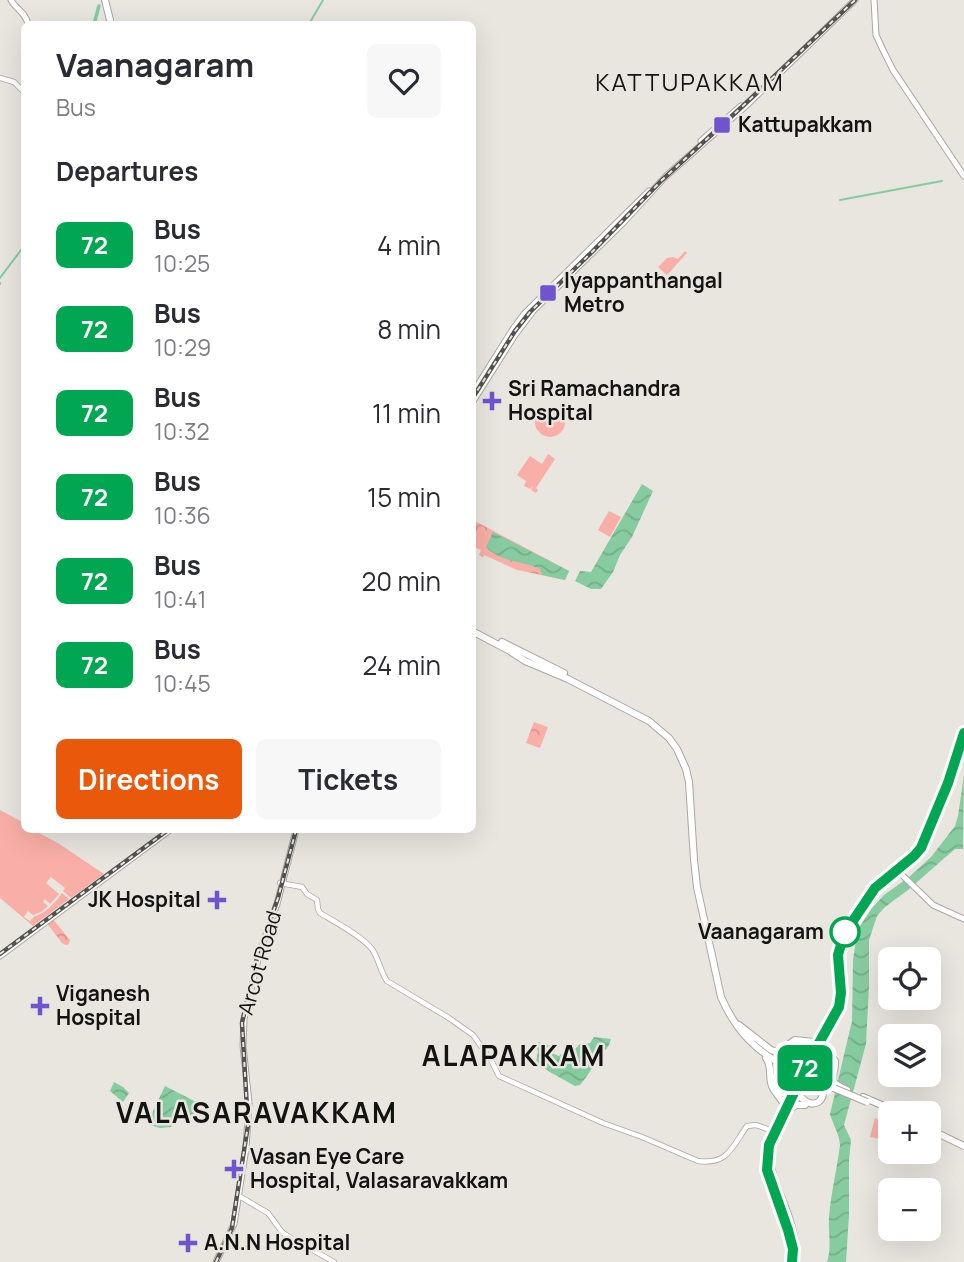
<!DOCTYPE html>
<meta charset="utf-8">
<style>
:root{--surface:#fff;--page:#f7f7f7;--text:#2b2b33;--muted:#7c7c81;--accent:#ea580c}
body{margin:0;font-family:Manrope,sans-serif;background:var(--page);color:var(--text);height:100vh;display:flex;flex-direction:column;font-size:26px;white-space:nowrap}
*{box-sizing:border-box;margin:0}
p{font-size:23px;color:var(--muted)}
.icon{flex:none;width:38px;height:38px;fill:none;stroke:currentColor;stroke-width:2;stroke-linecap:round;stroke-linejoin:round}
.map{position:relative;flex:1;overflow:hidden}
.side{position:absolute;left:21px;top:21px;width:455px;height:812px;display:flex;flex-direction:column;background:var(--surface);border-radius:10px;box-shadow:0 7px 28px #0002}
.side>*{flex:none}
.badge{padding:0 14px;border-radius:10px;font-size:24px;line-height:46px}
.fabs{position:absolute;left:878px;top:947px;display:grid;gap:14px}
.fabs a{display:grid;place-items:center;width:63px;height:63px;border-radius:10px;background:var(--surface);box-shadow:0 7px 28px #0002;font-size:35px}
.map>.badge{position:absolute;translate:-50% -50%;box-shadow:0 0 0 4px #fff}
h2{padding:0 35px;font-size:26px;line-height:63px}
.round{display:grid;place-items:center;flex:none;width:74px;height:74px;border-radius:10px;background:var(--page)}
.summary{display:flex;align-items:center;justify-content:space-between;height:119px;padding:0 35px}
h1{font-size:33px;font-weight:700;line-height:52px}
.action{display:flex;gap:14px;margin-top:auto;padding:14px 35px}
.action a{flex:1;height:80px;border-radius:10px;background:var(--accent);color:#fff;font-size:28px;font-weight:700;line-height:80px;text-align:center}
.action a+a{background:var(--page);color:var(--text)}
ul{padding:0;list-style:none}
li{display:flex;align-items:center;gap:21px;height:84px;padding:0 35px}
li div{flex:1}
li b{display:block;font-size:26px}
li em{font-style:normal}
li .badge{min-width:77px;font-weight:700;text-align:center}
.map>svg:first-child{display:block}
.grass{fill:#f9afa7}
.park{fill:url(#park-crowns)}
.water{fill:url(#water-waves)}
.lines{fill:none;stroke-linecap:round;stroke-linejoin:round}
.stream{stroke:#87cca0;stroke-width:2}
.canal{stroke:#87cca0;stroke-width:3.5}
.secondary-casing{stroke:#a9a7a1;stroke-width:6}
.primary-casing{stroke:#a9a7a1;stroke-width:7}
.highway-casing{stroke:#a9a7a1;stroke-width:8}
.secondary{stroke:#fff;stroke-width:4.5}
.primary{stroke:#fff;stroke-width:5}
.highway{stroke:#fff;stroke-width:6}
.rail-casing{stroke:#52524e;stroke-width:4.5}
.rail{stroke:#e8e6df;stroke-width:2;stroke-dasharray:5;stroke-linecap:butt}
.highway-bridge-casing{stroke:#a9a7a1;stroke-width:8;stroke-linecap:butt}
.highway-bridge{stroke:#fff;stroke-width:6}
.line-casing{stroke:#fff;stroke-width:16}
.line{stroke:#00a651;stroke-width:10}
.poi-dot{fill:#6f54cd;stroke:#e8e6df;stroke-width:2.5}
.stop-dot{fill:#fff;stroke:#00a651;stroke-width:3.5}
.labels{text-anchor:middle;stroke-width:5;stroke-linejoin:round;paint-order:stroke}
.poi-label{font-size:21px;font-weight:bold;fill:#131311;stroke:#e8e6df;text-anchor:start}
.stop-label{font-size:21px;font-weight:bold;fill:#131311;stroke:#e8e6df;text-anchor:end}
.street-label{font-size:21px;fill:#131311;stroke:#e8e6df}
.quarter-label{font-size:24px;letter-spacing:2px;fill:#131311;stroke:#e8e6df}
.district-label{font-size:28px;font-weight:bold;letter-spacing:2px;fill:#131311;stroke:#e8e6df}
</style>
<div class="map">
<svg width="964" height="1262" viewBox="0 0 964 1262">
<defs>
<pattern id="park-crowns" width="20" height="18" patternUnits="userSpaceOnUse" patternTransform="scale(1.75)"><rect width="20" height="18" fill="#f9afa7"/><path d="M2 6a3 3 0 1 1 6 0M12 15a3 3 0 1 1 6 0" fill="none" stroke="#d5968f"/></pattern>
<pattern id="water-waves" width="16" height="10" patternUnits="userSpaceOnUse" patternTransform="scale(1.75)"><rect width="16" height="10" fill="#87cca0"/><path d="M0 5q4-4 8 0t8 0" fill="none" stroke="#74ae89"/></pattern>
</defs>
<rect width="100%" height="100%" fill="#e8e6df"/>
<path class="grass" d="M685 251 687 253 667 275 658 267 667 258 673 257 678 259Z
M535 422a15 15 0 1 1 30 0a15 15 0 1 1-30 0Z
M548 454 555 459 536 488 538 490 536 493 531 490 533 486 530 489 524 486 526 481 517 475 530 456 542 464Z
M609 511 621 517 610 537 598 530Z
M0 810 24 823V830H35V831L58 843 104 874 71 898 63 891 65 888 51 877 46 883 59 894 50 904 45 899 43 902 48 906 41 912 33 915 28 911 24 917 30 921C39 912 29 920 40 914 49 910 58 899 62 893L69 899 33 926 0 898Z"/>
<path class="park" d="M473 520 569 571 565 580 517 570 484 555 483 557 479 555 481 550 473 547Z
M534 722 548 727 540 748 526 743Z
M52 918 70 940 69 944 66 945 62 943 46 922Z
M875 1118 891 1125 889 1141 870 1137Z"/>
<path class="water" d="M642 484 653 491 632 537 620 555 613 572 601 589H591L575 581 580 571 591 572Z
M493 532 569 571 565 580 542 575 540 569C522 561 500 562 486 547Z
M964 775 963 849H955L948 855 908 890 885 907 877 916 869 940V986L866 1044 844 1125 851 1140 849 1161V1215L846 1262H827C832 1247 828 1233 829 1217 831 1193 837 1169 840 1145 839 1133 833 1125 830 1114L852 1021 853 959 858 929 872 908 884 895 909 877 931 857 955 826 958 816Z
M594 1037 611 1039C608 1051 603 1050 597 1059 592 1068 587 1077 580 1085L575 1086 548 1071 536 1062 538 1051 536 1046 539 1042 551 1046 552 1053 559 1056 565 1050 572 1052 580 1044 590 1043Z
M114 1082 123 1087 129 1093 123 1102 110 1091Z
M165 1086 198 1103 192 1118H189L186 1121 180 1120 173 1122 171 1127 160 1128 150 1125 153 1111Z"/>
<g class="lines">
<path class="stream" d="M309 24 323 0
M840 200 942 181
M0 278 24 246
M0 283V284"/>
<path class="canal" d="M94 24 99 6"/>
<defs>
<path id="secondary" d="M0 78 14 82 24 92
M280 883 302 887 307 894 317 900 318 909 320 913C335 922 362 936 372 949 379 959 380 971 387 981L449 1018 473 1035 491 1060 499 1076 603 1123 642 1137 698 1161C728 1165 732 1147 747 1126L756 1125 776 1132
M239 1196 268 1213 282 1232 286 1235 334 1262"/>
<path id="primary" d="M11 0C16 10 25 11 28 24
M874 0 876 35 883 50 893 70 964 176
M701 141 741 106
M472 394 513 329 524 314 649 191
M472 403 515 335 534 310 623 223 665 177 749 103 855 0
M897 870 933 905 964 919
M0 956 170 830
M775 1134 768 1153 767 1168 786 1225 793 1252
M216 1262 234 1224 246 1148 249 1103 243 1046 244 1019 260 951 277 904 296 830
M795 1262C799 1240 789 1214 780 1193 776 1183 772 1173 771 1162 770 1142 792 1106 799 1086"/>
<path id="highway" d="M105 0 111 24
M472 631 508 650 525 661 568 679 649 721 669 738 677 749 686 769 689 782 694 860 697 887 721 997C737 1033 757 1052 791 1070
M502 642 564 673
M739 1025 771 1050C781 1054 787 1045 795 1040L814 1042 821 1039
M824 1038 825 1049 835 1061C836 1079 824 1080 847 1090
M766 1058C773 1067 768 1076 772 1086 775 1094 782 1098 784 1106
M790 1066 786 1054C790 1044 799 1042 807 1049L809 1059
M789 1070 780 1071 775 1077V1086L783 1093 791 1092 796 1087 809 1061 839 1007 841 993 838 955 844 935 875 888 914 856 923 844 948 783 964 733
M810 1074 825 1076 832 1069
M800 1084V1096C813 1112 830 1100 820 1082
M863 1097 900 1113
M789 1110 796 1105H805
M929 1129 964 1146"/>
</defs>
<use href="#secondary" class="secondary-casing"/>
<use href="#primary" class="primary-casing"/>
<use href="#highway" class="highway-casing"/>
<use href="#secondary" class="secondary"/>
<use href="#primary" class="primary"/>
<use href="#highway" class="highway"/>
<defs>
<path id="rail" d="M472 399 515 331 530 312 592 252 662 180 745 104 855 0
M0 954 168 830
M216 1262 232 1228 248 1125 242 1023 257 958 278 898 296 830"/>
</defs>
<use href="#rail" class="rail-casing"/>
<use href="#rail" class="rail"/>
<defs>
<path id="highway-bridge" d="M781 1061 798 1069
M791 1070 867 1102"/>
</defs>
<use href="#highway-bridge" class="highway-bridge-casing"/>
<use href="#highway-bridge" class="highway-bridge"/>
</g>
<g class="lines">
<defs>
<path id="line" d="M792 1262 793 1249 788 1230 767 1170 769 1145 809 1061 839 1007 841 993 838 955 844 934 875 888 914 856 921 848 948 783 964 733"/>
</defs>
<use href="#line" class="line-casing"/>
<use href="#line" class="line"/>
</g>
<g class="poi-dot">
<rect x="713" y="116" width="18" height="18" rx="3.5"/>
<rect x="539" y="284" width="18" height="18" rx="3.5"/>
<path d="M488.5 390.5h7v7h7v7h-7v7h-7v-7h-7v-7h7z"/>
<path d="M213.5 889.5h7v7h7v7h-7v7h-7v-7h-7v-7h7z"/>
<path d="M36.5 995.5h7v7h7v7h-7v7h-7v-7h-7v-7h7z"/>
<path d="M230.5 1158.5h7v7h7v7h-7v7h-7v-7h-7v-7h7z"/>
<path d="M184.5 1232.5h7v7h7v7h-7v7h-7v-7h-7v-7h7z"/>
</g>
<circle class="stop-dot" cx="845" cy="932" r="14"/>
<g class="labels">
<g class="poi-label">
<text x="738" y="132">Kattupakkam</text>
<text x="564" y="288">Iyappanthangal<tspan x="564" dy="24">Metro</tspan></text>
<text x="508" y="396">Sri Ramachandra<tspan x="508" dy="24">Hospital</tspan></text>
<text x="201" y="907" text-anchor="end">JK Hospital</text>
<text x="56" y="1001">Viganesh<tspan x="56" dy="24">Hospital</tspan></text>
<text x="250" y="1164">Vasan Eye Care<tspan x="250" dy="24">Hospital, Valasaravakkam</tspan></text>
<text x="204" y="1250">A.N.N Hospital</text>
</g>
<g class="stop-label">
<text x="824" y="939">Vaanagaram</text>
</g>
<g class="street-label">
<text transform="translate(260 963) rotate(-74)" y="7">Arcot Road</text>
</g>
<g class="quarter-label">
<text x="690" y="91">KATTUPAKKAM</text>
</g>
<g class="district-label">
<text x="514" y="1066">ALAPAKKAM</text>
<text x="257" y="1123">VALASARAVAKKAM</text>
</g>
</g>
</svg>
<div class="fabs">
<a><svg class="icon" aria-label="locate" viewBox="0 0 24 24"><circle cx="12" cy="12" r="6"/><path d="M12 2v4M12 18v4M2 12h4M18 12h4"/></svg></a>
<a><svg class="icon" aria-label="layers" viewBox="0 0 24 24"><path d="M12 4l9 5-9 5-9-5zM3 14l9 5 9-5"/></svg></a>
<a>+</a>
<a>−</a>
</div>
<b class="badge" style="left:805px;top:1068px;background:#00a651;color:#fff">72</b>
<section class="side">
<div class="summary"><div><h1>Vaanagaram</h1><p>Bus</p></div><a class="round"><svg class="icon" aria-label="heart" viewBox="0 0 24 24"><path d="M12 20l-8-8c-3-5 5-10 8-4 3-6 11-1 8 4z"/></svg></a></div>
<h2>Departures</h2>
<ul>
<li><span class="badge" style="background:#00a651;color:#fff">72</span><div><b>Bus</b><p>10:25</p></div><em>4 min</em></li>
<li><span class="badge" style="background:#00a651;color:#fff">72</span><div><b>Bus</b><p>10:29</p></div><em>8 min</em></li>
<li><span class="badge" style="background:#00a651;color:#fff">72</span><div><b>Bus</b><p>10:32</p></div><em>11 min</em></li>
<li><span class="badge" style="background:#00a651;color:#fff">72</span><div><b>Bus</b><p>10:36</p></div><em>15 min</em></li>
<li><span class="badge" style="background:#00a651;color:#fff">72</span><div><b>Bus</b><p>10:41</p></div><em>20 min</em></li>
<li><span class="badge" style="background:#00a651;color:#fff">72</span><div><b>Bus</b><p>10:45</p></div><em>24 min</em></li>
</ul>
<div class="action"><a>Directions</a><a>Tickets</a></div>
</section>
</div>
